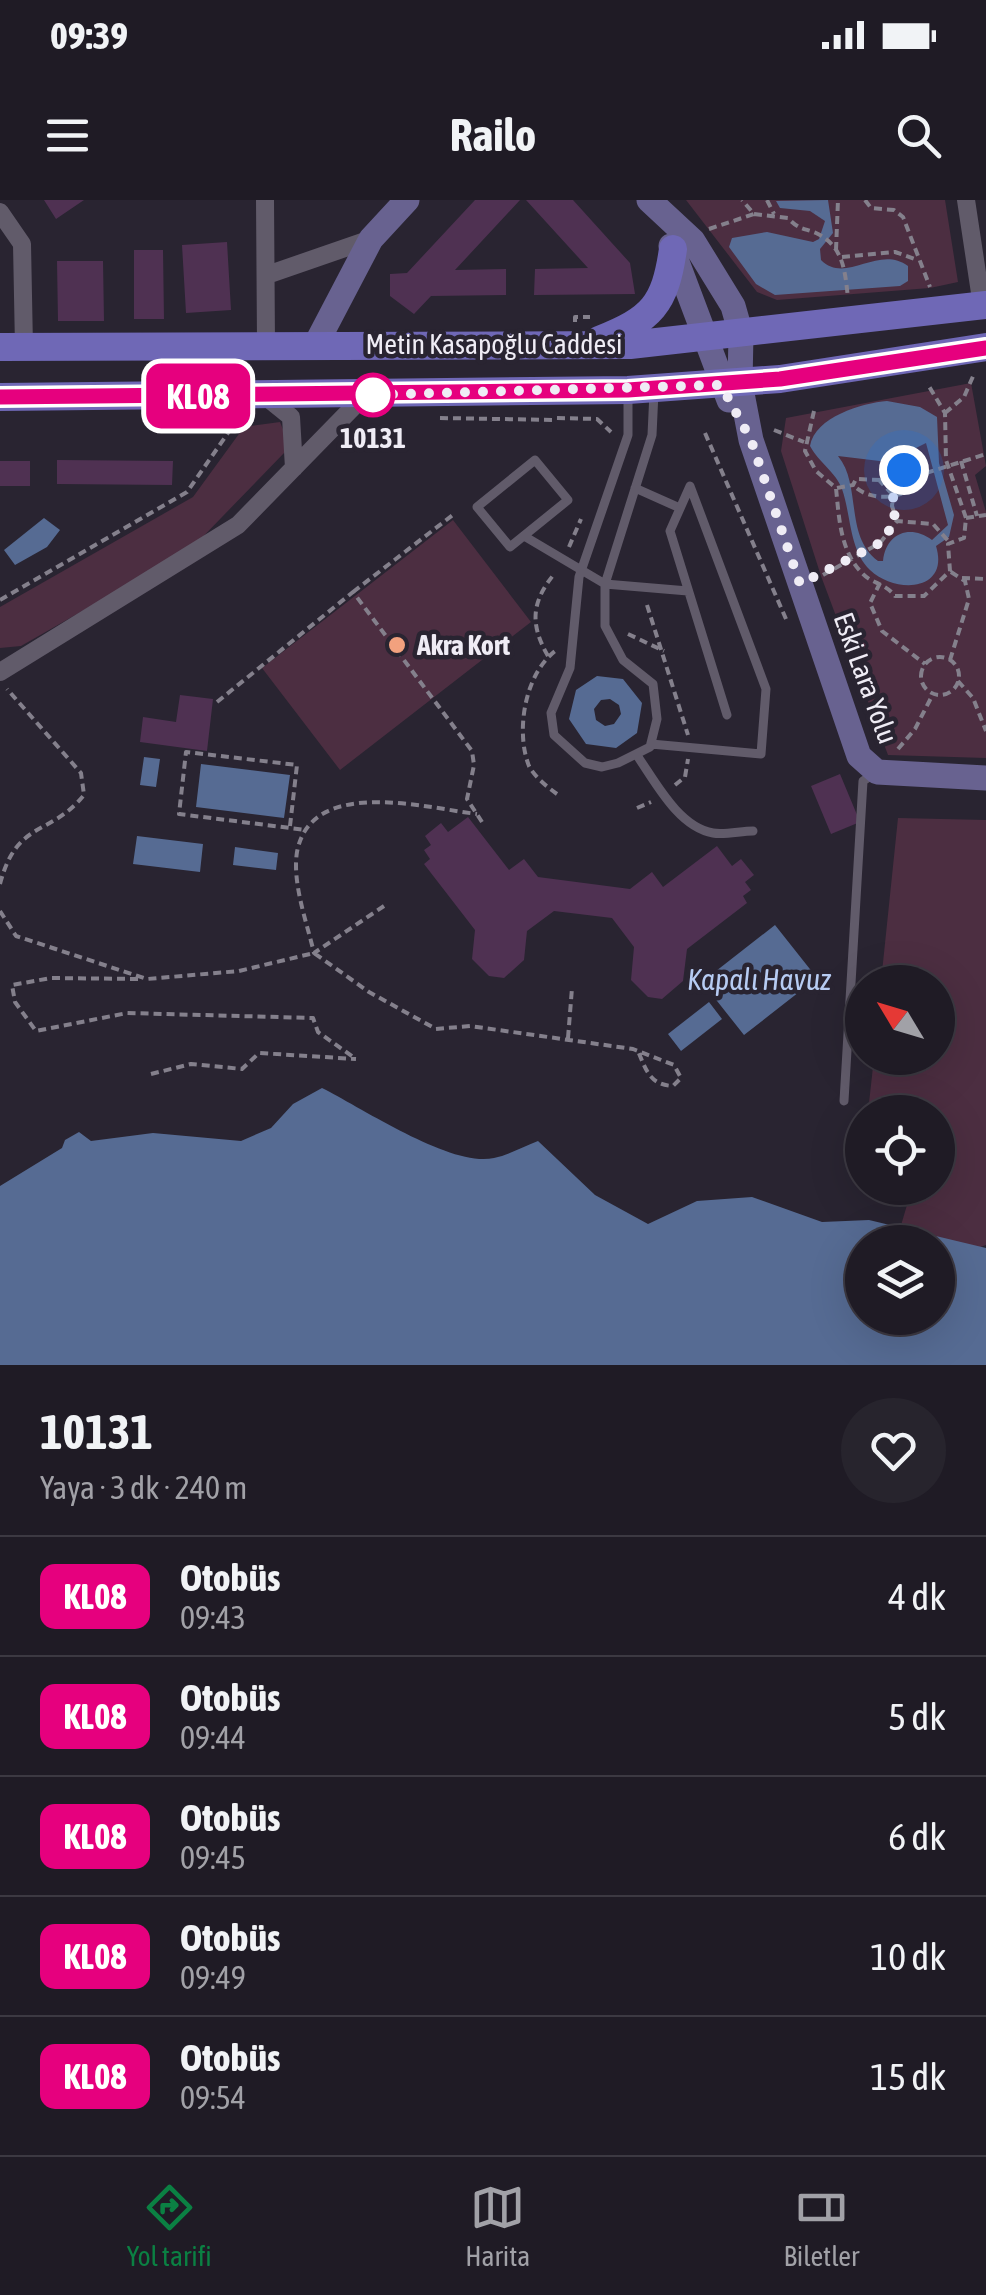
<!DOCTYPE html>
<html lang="tr">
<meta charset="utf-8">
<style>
:root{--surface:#1f1b25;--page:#27242d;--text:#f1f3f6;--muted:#a1a1a7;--line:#3c3942;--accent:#0b8043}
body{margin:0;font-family:"Asap Condensed",sans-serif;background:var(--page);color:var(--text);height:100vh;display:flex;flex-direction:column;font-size:38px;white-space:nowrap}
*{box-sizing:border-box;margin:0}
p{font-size:32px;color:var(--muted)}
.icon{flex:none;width:55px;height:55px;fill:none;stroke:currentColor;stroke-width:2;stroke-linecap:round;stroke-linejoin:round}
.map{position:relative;height:1165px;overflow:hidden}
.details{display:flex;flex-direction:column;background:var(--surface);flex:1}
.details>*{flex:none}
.badge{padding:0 20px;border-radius:15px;font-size:35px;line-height:65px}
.needle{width:65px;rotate:308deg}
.controls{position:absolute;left:845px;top:765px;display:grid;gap:20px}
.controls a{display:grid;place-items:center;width:110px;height:110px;border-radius:50%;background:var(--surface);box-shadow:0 10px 40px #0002,0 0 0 2px var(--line);font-size:50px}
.you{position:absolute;width:50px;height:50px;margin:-25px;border:8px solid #fff;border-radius:50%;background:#1a73e8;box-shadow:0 0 0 15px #1a73e833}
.map>.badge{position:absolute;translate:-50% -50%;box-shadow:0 0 0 5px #fff}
.round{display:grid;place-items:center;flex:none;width:105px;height:105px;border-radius:52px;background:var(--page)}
.overview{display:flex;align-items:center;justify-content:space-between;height:170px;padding:0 40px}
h1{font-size:48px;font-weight:700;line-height:75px}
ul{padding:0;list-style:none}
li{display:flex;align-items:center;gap:30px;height:120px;padding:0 40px;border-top:2px solid var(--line)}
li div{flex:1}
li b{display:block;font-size:38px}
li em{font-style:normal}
li .badge{min-width:110px;font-weight:700;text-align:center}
.status{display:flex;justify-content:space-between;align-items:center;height:70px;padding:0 50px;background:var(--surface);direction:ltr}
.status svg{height:28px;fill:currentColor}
header{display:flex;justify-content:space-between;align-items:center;height:130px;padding:0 40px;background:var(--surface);font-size:45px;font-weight:700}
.dock{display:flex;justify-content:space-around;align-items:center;height:140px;border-top:2px solid var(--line);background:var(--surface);font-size:28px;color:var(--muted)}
.dock a{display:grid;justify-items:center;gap:5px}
.dock .selected{color:var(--accent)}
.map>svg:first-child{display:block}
.green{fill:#4c2e41}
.water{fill:#566b93;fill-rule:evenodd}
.building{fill:#4f3152}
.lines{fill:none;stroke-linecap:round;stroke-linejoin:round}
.path{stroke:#84808c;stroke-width:4;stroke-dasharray:8 5;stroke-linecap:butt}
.lane{stroke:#615b6a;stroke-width:9}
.street{stroke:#615b6a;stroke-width:18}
.secondary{stroke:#686290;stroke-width:25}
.primary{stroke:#6f68b6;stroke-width:28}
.line-casing{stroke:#fff;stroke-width:22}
.line{stroke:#e6007e;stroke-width:15}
.walk{stroke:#efecf5;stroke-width:10;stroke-dasharray:0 18}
.stop-dot{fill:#fff;stroke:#e6007e;stroke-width:5}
.poi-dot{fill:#f2a17e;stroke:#292431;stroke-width:4}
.labels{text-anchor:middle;stroke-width:9;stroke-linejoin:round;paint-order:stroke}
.street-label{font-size:28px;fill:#efecf5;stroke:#292431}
.stop-label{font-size:28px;font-weight:bold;fill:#efecf5;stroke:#292431}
.poi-label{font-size:28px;font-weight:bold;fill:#efecf5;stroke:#292431;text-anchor:start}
.water-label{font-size:30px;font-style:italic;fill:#b7ccf3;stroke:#292431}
</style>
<div class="status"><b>09:39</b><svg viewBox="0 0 49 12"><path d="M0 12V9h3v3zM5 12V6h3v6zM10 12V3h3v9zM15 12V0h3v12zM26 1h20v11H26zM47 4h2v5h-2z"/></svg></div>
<header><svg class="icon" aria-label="menu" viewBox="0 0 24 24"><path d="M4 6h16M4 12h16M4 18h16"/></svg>Railo<svg class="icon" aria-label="search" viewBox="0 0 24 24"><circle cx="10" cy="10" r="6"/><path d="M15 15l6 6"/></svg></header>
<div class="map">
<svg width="986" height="1165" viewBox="0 0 986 1165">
<rect width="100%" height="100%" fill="#292431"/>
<path class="green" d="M686 0H945L958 82 930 88 777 100 757 92Z
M971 183 986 266 975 275 986 312V558L888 555 821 376 781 251 786 218Z
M280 222 286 237 285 252 191 349 21 446 0 448V407L193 297 244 227Z
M453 320 531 422 340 570 262 468Z
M898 618 986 620V1045L950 1058 938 1042 897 1039 912 988H938V912H868L874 858H938V782H881Z"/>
<path class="water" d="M828 0 833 33 820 49 821 60C846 85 878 44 908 66V81L900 86 775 95 756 84 729 47 732 38 767 32 813 42 819 39 825 21 810 11 780 8 776 1Z
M887 201 920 207 937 217 939 263 954 315 949 337 936 346C950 392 895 394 870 370 849 350 851 314 842 289 836 272 819 263 810 246 815 217 862 203 887 201ZM926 243 948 325 932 340C910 324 886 333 883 361H878C844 336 862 285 838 256L888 262Z
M44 318 60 330 47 347 15 365 4 350Z
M597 476 623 479 642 503 637 533 616 548 586 544 569 519 576 490ZM610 499 619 505 621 514 614 524 605 526 596 520 594 509 601 500Z
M144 557 160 559 156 587 140 585Z
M201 564 290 575 284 618 196 607Z
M137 636 203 644 200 672 133 664Z
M235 647 278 653 276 670 233 665Z
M775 725 817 778 744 835 702 782Z
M709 802 722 819 681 851 668 834Z
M322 888C362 908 452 968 494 958 509 955 524 946 538 941L595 995 648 1024 697 1001 752 997 822 1022 869 1020 986 1048V1165H0V986L62 948 65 940 79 932 91 941 153 933 241 941 271 928 293 904ZM862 1042H938V1118H862Z"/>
<path class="building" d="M44 0H84L56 19Z
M475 0H520L455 70 506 69V95L431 96 414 114 390 96V74L407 73Z
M526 0H573L630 63 635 94 534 95 535 69 588 68Z
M227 42 231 110 186 113 182 45Z
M134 50H163L164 119H134Z
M57 61H103L104 121H58Z
M57 260 173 261 172 285 57 284Z
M0 261H30V286H0Z
M180 495 213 499 207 551 140 542 143 517 176 522Z
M840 574 860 622 831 634 811 586Z
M468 617 509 670 524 659 538 677 630 689 652 672 663 687 717 646 732 666 741 659 754 675 745 682 751 690 743 696 747 703 687 749 683 781 662 799 648 797 631 780 634 747 612 718 554 711 527 731 524 760 504 778 489 776 472 759 475 730 424 664 430 659 424 650 431 645 425 636 441 623 448 632Z"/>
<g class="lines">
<path class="path" d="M767 0 774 14
M865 0 871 8 894 10 903 17 930 87
M754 14 788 18C799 30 804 28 816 33 844 46 845 72 848 98
M709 29 754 14 742 0
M836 50 838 0
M842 57 895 52 915 59
M575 122V117H590
M814 211 805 251 816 271 836 288C839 317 840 351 862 373 872 384 885 383 895 396H924L950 371 948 344 964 338 966 318 946 260 945 213 927 183
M945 213 964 197 974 174
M440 218 557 220
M557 218 597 219 611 232
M774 230 804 242
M705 233 786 419
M961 261 977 316
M926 273 986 254
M895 277 892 306 897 321
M878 279 892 294
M837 288 853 285 856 279 881 280 912 268 926 273 924 281C905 298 872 304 853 285
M966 318 986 315
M569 347 581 319
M823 375 880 343 897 321 933 324 951 344
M962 378 986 379
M880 383 870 403 882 431 925 464
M353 392 454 314
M0 400 187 292 237 220
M647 405 688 535
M628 434 664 451
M548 456C529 423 532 401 555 373
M921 476a19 19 0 1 1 38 0a19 19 0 1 1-38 0Z
M950 460 969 399 965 381 951 372
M958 481 973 498 986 531
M217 502 353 392 472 551 474 565 467 599 482 622
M898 549 915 529 933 494
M675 585 685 577 688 559
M557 594C547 587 534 576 529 566 515 531 525 471 558 449
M637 608 651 602
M290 626 297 565 186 552 179 614 306 630
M0 684C17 619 50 637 84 595L81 573 7 489
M384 706 314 753C307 723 292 683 297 652 311 576 426 608 477 614
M0 711 16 736 147 779 239 771 314 753 369 792 436 829 470 826 633 849 674 865 681 878 673 886C650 885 646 870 638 851
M138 779 51 778 12 785 15 802 36 831 127 813 313 818 318 832 356 859
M568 838 572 788
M151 874 191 864 242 869 259 853 356 859"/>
<path class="lane" d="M628 192V235L579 377 570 468 551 513 554 535 585 563 602 567 618 563 650 547 657 519 653 484 623 460 605 426V384L652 235 654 192
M535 260 568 300 510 347 477 307Z
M635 288 680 308
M524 336 605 384 688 391
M651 544 761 554 766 489 690 286 670 331 727 515
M636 554C655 581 678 627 713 633 725 635 741 631 753 631
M844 901 863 581 875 573"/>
<path class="street" d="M265 0 266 143
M966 0 982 106
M0 12 22 44 24 147
M267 75 371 39
M265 196 291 217 294 268
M0 472 238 325 365 195"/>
<path class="secondary" d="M649 0 693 41 733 106 741 134 740 183 751 240 859 556 877 572 986 578
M671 46 729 200
M316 144 371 39 407 0"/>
<path class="primary" d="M599 140C652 119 665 105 673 49
M0 147 630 145 986 105
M0 197 628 190 780 179 986 147"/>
</g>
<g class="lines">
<defs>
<path id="line" d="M0 197 628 190 780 179 986 148"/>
</defs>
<use href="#line" class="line-casing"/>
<use href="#line" class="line"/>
<path class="walk" d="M373 195H365L721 185 751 240 800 384 880 343 896 321 892 306 896 276 904 270"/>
</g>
<circle class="stop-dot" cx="373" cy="195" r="20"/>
<circle class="poi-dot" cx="397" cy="445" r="10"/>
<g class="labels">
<g class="street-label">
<text x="494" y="154">Metin Kasapoğlu Caddesi</text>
<text transform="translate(866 478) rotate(70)" y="10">Eski Lara Yolu</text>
</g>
<g class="stop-label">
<text x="373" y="248">10131</text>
</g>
<g class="poi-label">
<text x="417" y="455">Akra Kort</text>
</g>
<g class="water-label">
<text x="759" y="790">Kapalı Havuz</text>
</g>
</g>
</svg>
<div class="controls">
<a><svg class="needle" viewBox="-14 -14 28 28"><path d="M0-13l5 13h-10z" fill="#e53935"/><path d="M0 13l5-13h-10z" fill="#a1a1a7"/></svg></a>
<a><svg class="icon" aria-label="locate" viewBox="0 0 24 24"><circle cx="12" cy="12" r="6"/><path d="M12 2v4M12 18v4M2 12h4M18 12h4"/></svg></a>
<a><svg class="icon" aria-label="layers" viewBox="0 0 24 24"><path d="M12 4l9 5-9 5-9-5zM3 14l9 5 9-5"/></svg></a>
</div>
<div class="you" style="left:904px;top:270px"></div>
<b class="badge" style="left:198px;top:196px;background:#e6007e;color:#fff">KL08</b>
</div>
<section class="details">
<div class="overview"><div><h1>10131</h1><p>Yaya · 3 dk · 240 m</p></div><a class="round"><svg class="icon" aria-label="heart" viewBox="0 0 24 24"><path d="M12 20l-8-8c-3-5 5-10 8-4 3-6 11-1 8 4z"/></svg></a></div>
<ul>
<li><span class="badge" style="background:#e6007e;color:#fff">KL08</span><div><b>Otobüs</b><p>09:43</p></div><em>4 dk</em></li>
<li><span class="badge" style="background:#e6007e;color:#fff">KL08</span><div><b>Otobüs</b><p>09:44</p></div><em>5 dk</em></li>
<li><span class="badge" style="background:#e6007e;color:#fff">KL08</span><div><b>Otobüs</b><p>09:45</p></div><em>6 dk</em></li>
<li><span class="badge" style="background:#e6007e;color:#fff">KL08</span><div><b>Otobüs</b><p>09:49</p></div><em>10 dk</em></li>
<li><span class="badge" style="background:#e6007e;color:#fff">KL08</span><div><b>Otobüs</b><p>09:54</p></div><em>15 dk</em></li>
</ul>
</section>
<nav class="dock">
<a class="selected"><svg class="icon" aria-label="directions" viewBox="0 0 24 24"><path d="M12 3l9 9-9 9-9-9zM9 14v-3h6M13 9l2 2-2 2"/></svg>Yol tarifi</a>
<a><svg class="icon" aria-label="map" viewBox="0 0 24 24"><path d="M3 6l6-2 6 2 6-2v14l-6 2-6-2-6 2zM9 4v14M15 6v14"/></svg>Harita</a>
<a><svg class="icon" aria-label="tickets" viewBox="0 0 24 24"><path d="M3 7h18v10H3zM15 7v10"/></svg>Biletler</a>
</nav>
